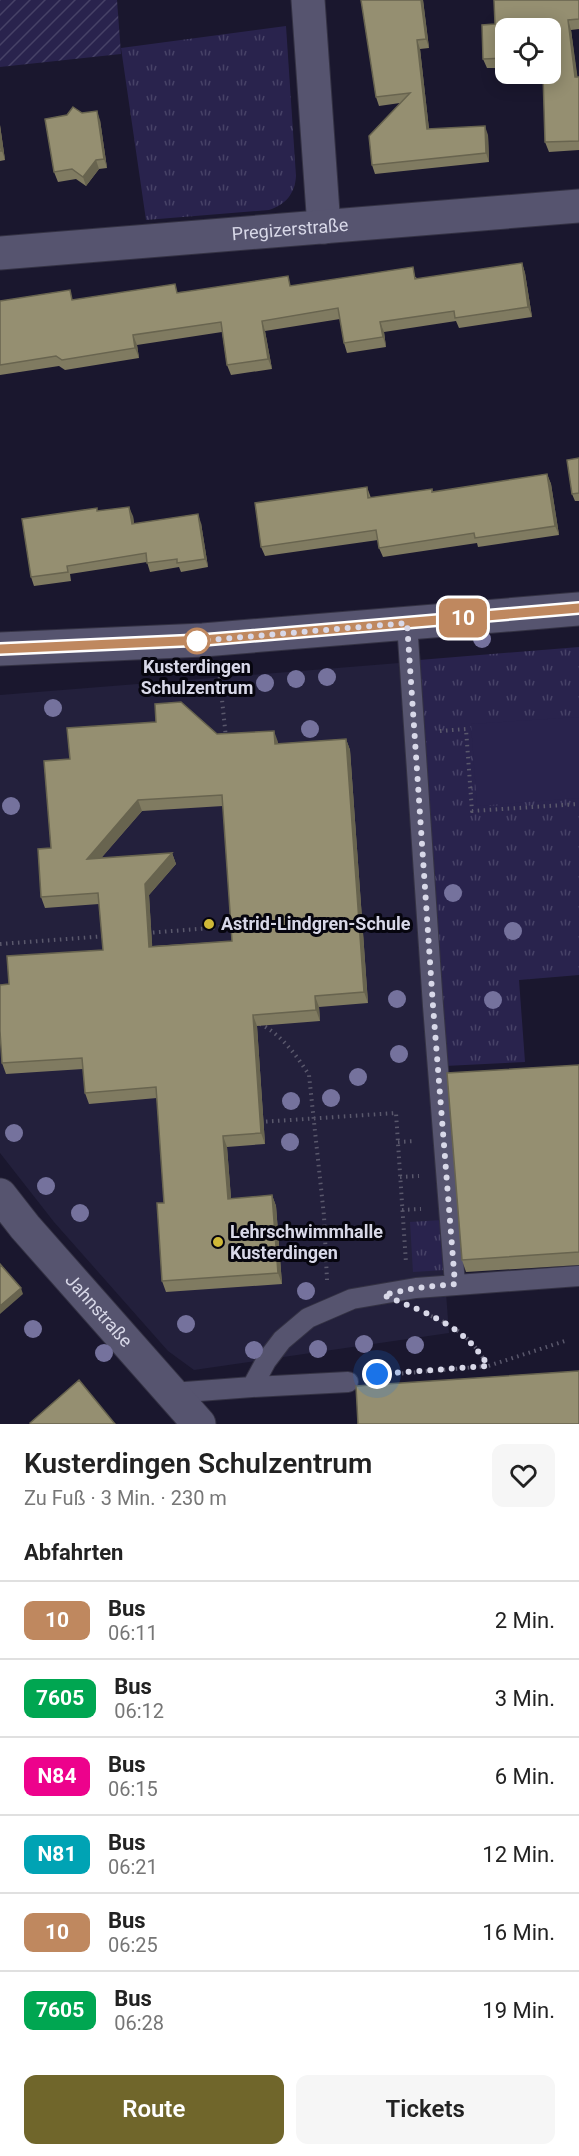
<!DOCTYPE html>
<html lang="de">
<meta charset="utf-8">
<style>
:root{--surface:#fff;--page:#f6f6f6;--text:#222;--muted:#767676;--line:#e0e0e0;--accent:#70662b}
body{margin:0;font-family:Roboto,sans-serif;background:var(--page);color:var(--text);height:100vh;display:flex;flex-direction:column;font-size:22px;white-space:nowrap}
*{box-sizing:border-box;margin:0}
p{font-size:20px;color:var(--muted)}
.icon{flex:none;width:33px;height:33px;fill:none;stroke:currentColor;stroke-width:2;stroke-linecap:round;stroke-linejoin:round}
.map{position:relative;height:1424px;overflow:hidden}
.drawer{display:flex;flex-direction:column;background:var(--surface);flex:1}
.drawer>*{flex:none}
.badge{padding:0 12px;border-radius:9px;font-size:21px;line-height:39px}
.controls{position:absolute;left:495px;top:18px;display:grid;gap:12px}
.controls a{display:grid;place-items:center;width:66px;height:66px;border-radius:12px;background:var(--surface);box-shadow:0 3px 15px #0003;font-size:30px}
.you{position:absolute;width:30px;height:30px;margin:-15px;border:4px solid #fff;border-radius:50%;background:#1a73e8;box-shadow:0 0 0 9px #1a73e833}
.map>.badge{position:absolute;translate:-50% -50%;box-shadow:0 0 0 3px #fff}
h2{padding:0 24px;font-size:22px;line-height:54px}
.round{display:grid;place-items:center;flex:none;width:63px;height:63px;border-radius:12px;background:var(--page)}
.headline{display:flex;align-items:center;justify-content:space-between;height:102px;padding:0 24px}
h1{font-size:28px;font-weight:600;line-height:45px}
.primary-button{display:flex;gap:12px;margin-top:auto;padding:12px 24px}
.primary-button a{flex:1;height:69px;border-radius:12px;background:var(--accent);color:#fff;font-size:24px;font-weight:600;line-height:69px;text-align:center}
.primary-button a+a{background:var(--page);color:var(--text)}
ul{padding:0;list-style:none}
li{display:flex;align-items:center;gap:18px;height:78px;padding:0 24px;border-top:2px solid var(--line)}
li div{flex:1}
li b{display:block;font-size:22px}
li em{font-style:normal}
li .badge{min-width:66px;font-weight:700;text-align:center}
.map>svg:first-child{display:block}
.built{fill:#23203c}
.grass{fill:url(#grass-tufts)}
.garden{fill:url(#garden-furrows)}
.pitch{fill:#29234d}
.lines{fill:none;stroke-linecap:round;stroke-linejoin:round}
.lane-casing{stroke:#343244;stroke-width:22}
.street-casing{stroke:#343244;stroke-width:35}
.path{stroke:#5a586c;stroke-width:4;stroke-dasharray:1.5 4.5;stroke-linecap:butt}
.lane{stroke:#56546f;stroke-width:20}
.street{stroke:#56546f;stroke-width:33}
.tree{fill:#75729d}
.wall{fill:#807b61;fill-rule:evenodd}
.shaded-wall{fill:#68644f}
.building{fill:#958f71;stroke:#68644f;stroke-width:1.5;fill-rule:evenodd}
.line-casing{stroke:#fff;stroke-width:14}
.line{stroke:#bf885f;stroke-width:9}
.walk{stroke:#d8d8e8;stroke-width:6;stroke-dasharray:0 10.8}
.stop-dot{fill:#fff;stroke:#bf885f;stroke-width:3}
.poi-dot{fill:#cfb837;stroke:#06050e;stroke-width:2}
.labels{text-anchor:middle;stroke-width:6;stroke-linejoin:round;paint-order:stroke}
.street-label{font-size:18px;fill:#d8d8e8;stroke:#06050e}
.stop-label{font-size:18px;font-weight:bold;fill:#d8d8e8;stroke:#06050e}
.poi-label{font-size:18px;font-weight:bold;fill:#d8d8e8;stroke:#06050e;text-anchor:start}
</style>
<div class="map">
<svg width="579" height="1424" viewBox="0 0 579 1424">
<defs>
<pattern id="grass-tufts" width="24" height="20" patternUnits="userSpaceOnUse" patternTransform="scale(1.5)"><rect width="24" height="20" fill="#29234d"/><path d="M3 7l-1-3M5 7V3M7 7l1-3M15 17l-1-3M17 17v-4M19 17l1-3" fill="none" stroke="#474267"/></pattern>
<pattern id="garden-furrows" width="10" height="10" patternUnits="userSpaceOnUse" patternTransform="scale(1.5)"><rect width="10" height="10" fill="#29234d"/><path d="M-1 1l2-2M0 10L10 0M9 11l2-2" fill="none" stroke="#474267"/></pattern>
</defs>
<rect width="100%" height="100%" fill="#1a172e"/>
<path class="built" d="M399 663 449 1333 194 1370 168 1351 54 1222 0 1153V695Z"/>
<path class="grass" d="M286 26 296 176C295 194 285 205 269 210L146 220 121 48Z
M579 647V975L519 980 525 1062 445 1066 419 660Z
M442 1220 445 1270 413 1272 410 1222Z"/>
<path class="garden" d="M0 0H117L121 54 0 67Z"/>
<path class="pitch" d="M579 717V798L477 806 471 724Z"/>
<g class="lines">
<defs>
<path id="lane" d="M407 623 433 1006 455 1284
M252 1387 348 1382
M172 1393 252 1387 266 1361 282 1340 308 1318 352 1299 416 1288 579 1276"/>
<g id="street">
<path d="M308 0 324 227"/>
<path id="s1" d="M0 253 579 206"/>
<path d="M0 649 203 640 579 609"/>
<path id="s2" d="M0 1195 25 1227 199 1424"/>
</g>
</defs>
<use href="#lane" class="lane-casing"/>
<use href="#street" class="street-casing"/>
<path class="path" d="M219 671 226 738
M440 731 466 729 472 811 579 804
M147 933 236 926
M0 944 107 936
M260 1024C281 1034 297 1056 309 1075L324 1216 327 1280
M260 1122 396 1113 406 1263
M398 1142 416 1141
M400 1177 419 1176
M402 1210 421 1209
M431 1316C457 1327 475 1342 488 1366L565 1341
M372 1376 488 1366"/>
<use href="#lane" class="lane"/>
<use href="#street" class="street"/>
</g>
<g class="tree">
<circle cx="482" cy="639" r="9"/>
<circle cx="327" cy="677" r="9"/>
<circle cx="296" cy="679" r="9"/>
<circle cx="265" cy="683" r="9"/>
<circle cx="53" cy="708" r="9"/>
<circle cx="310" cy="729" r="9"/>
<circle cx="11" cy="806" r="9"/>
<circle cx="453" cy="893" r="9"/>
<circle cx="513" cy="931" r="9"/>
<circle cx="397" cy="999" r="9"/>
<circle cx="493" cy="1000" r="9"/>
<circle cx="399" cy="1054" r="9"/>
<circle cx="358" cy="1077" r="9"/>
<circle cx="331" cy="1098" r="9"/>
<circle cx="291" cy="1101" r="9"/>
<circle cx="14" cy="1133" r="9"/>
<circle cx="290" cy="1142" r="9"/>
<circle cx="46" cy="1186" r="9"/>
<circle cx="80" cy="1213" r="9"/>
<circle cx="306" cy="1291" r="9"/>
<circle cx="186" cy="1324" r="9"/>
<circle cx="33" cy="1329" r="9"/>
<circle cx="364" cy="1344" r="9"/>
<circle cx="415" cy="1345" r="9"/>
<circle cx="318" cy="1349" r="9"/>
<circle cx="254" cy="1350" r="9"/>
<circle cx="104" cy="1353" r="9"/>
</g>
<path class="wall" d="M423 0 429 48 420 49 429 129 488 135 489 162 375 174 372 165 400 103 379 106 376 97Z
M579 0V29L571 30 577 77H579V150L549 152 545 142 550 28H506V68H487L483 59 495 24Z
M82 113 100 120 107 168 99 169 86 186 76 179 58 182 54 172Z
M0 125 5 160 0 161Z
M522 263 525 273 532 317 459 328 456 321 384 332 386 347 347 353 344 343 340 319 265 331 272 369 231 375 227 365 222 332 137 345 139 358 65 370 59 366 0 375V301L74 300 178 292 292 286 416 277 417 279Z
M579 458V501H575L572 494Z
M547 474 551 484 559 535 478 547 477 543 383 557 379 548 378 540 265 556 261 547 367 487 371 498 432 489 433 492Z
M98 511 133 516 134 524 201 523 208 567 181 572 179 567 150 572 147 562 70 574 71 581 34 586 31 577Z
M217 734 278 742V744L346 739 350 750 368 1003 319 1007 320 1021 257 1026 265 1144 227 1147 231 1199 272 1195 276 1206 282 1284 166 1292 162 1281 164 1203 157 1098 89 1104 85 1093 83 1069 6 1074 2 1063 9 984 103 950 99 904 45 908 41 897 51 848 70 759ZM223 806 232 941 152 946 149 895 176 864 172 853 101 858 142 811Z
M579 1065V1265L466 1272 462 1260Z"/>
<path class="shaded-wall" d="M421 0H423L429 48 426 39Z
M568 20 571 30 579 87 575 77Z
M417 40 420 49 430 138 427 129Z
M97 111 100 120 107 168 104 159Z
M0 125 5 160 2 151 0 138Z
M485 126 488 135 489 162 486 153Z
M96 160 99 169 86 186 83 177Z
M522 263 525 273 532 317 528 307Z
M262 321 265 331 272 369 268 359Z
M380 322 384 332 386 347 383 337Z
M133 335 137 345 139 358 135 348Z
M547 474 551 484 559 535 555 526Z
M129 507 133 516 135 533 132 524Z
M198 514 201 523 208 567 205 559Z
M274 731 278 742 279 755 275 744Z
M346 739 350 750 368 1003 364 992Z
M138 800 142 811 91 870 87 859Z
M172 853 176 864 149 895 153 958 149 947 145 884Z
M315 996 319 1007 320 1021 316 1010Z
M253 1015 257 1026 265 1144 261 1133Z
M223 1136 227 1147 232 1210 228 1199Z
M272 1195 276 1206 282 1284 278 1273Z
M21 1288 23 1294 0 1314V1306Z"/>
<path class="building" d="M361 0H421L426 39 417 40 427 129 485 126 486 153 372 165 369 136 410 93 376 97Z
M494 0H579V19L568 20 575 77H579V141L545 142 543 74H550V28H506V58L483 59 482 25 495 24Z
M73 107 82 113 97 111 104 159 96 160 83 177 72 169 54 172 45 119 67 115Z
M0 138 2 151H0Z
M522 263 528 307 455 318 454 311 380 322 383 337 344 343 338 308 262 321 268 359 227 365 221 322 133 335 135 348 62 360 56 356 0 365V301L70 290 72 300 175 284 177 293 288 276 290 286 413 267 415 279Z
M579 458V493L572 494 567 460Z
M547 474 555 526 475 538 474 533 379 548 376 530 261 547 255 503 367 487 368 498 432 489V492Z
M129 507 132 524 198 514 205 559 177 563V559L147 563 146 553 67 566 68 572 31 577 22 519 97 508V511Z
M181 702 217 734 274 731 275 744 346 739 364 992 315 996 316 1010 253 1015 261 1133 223 1136 228 1199 272 1195 278 1273 162 1281 157 1203H164L156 1087 85 1093 82 1058 2 1063 0 1031V985L9 984 7 956 103 950 98 893 41 897 38 849 51 848 44 761 70 759 67 728 156 722 155 704ZM222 795 232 941 149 947 145 884 172 853 87 859 138 800Z
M579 1065V1252L462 1260 447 1073Z
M0 1264 21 1288 0 1306Z
M579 1371V1424H358L356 1386Z
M79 1380 115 1424H31L30 1423Z"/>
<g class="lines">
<defs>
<path id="line" d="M0 649 203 640 579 608"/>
</defs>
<use href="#line" class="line-casing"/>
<use href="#line" class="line"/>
<path class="walk" d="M197 641 407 623 433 1006 455 1284 416 1288 383 1295C424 1312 465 1325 488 1366L377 1374"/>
</g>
<circle class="stop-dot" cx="197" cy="641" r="12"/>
<g class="poi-dot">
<circle cx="209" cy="924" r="6"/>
<circle cx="218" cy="1242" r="6"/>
</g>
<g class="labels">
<g class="street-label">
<text dy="6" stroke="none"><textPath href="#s1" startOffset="291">Pregizerstraße</textPath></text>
<text dy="6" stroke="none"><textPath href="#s2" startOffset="152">Jahnstraße</textPath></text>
</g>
<g class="stop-label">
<text x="197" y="673">Kusterdingen<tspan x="197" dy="21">Schulzentrum</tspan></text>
</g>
<g class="poi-label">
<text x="221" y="930">Astrid-Lindgren-Schule</text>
<text x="230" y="1238">Lehrschwimmhalle<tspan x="230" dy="21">Kusterdingen</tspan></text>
</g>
</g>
</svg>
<div class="controls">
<a><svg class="icon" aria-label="locate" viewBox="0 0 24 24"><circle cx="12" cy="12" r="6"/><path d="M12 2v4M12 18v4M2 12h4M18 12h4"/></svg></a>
</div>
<div class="you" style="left:377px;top:1374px"></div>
<b class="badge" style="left:463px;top:618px;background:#bf885f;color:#fff">10</b>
</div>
<section class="drawer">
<div class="headline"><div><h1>Kusterdingen Schulzentrum</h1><p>Zu Fuß · 3 Min. · 230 m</p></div><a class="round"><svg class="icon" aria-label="heart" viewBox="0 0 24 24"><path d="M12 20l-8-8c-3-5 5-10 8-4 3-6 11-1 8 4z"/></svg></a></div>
<h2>Abfahrten</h2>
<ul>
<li><span class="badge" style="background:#bf885f;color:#fff">10</span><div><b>Bus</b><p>06:11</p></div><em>2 Min.</em></li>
<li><span class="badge" style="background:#00a651;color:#fff">7605</span><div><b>Bus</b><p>06:12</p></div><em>3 Min.</em></li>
<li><span class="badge" style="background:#ed028c;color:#fff">N84</span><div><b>Bus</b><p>06:15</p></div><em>6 Min.</em></li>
<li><span class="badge" style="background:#00a3b4;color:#fff">N81</span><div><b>Bus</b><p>06:21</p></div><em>12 Min.</em></li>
<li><span class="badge" style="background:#bf885f;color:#fff">10</span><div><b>Bus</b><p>06:25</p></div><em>16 Min.</em></li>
<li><span class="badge" style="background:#00a651;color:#fff">7605</span><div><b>Bus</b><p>06:28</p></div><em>19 Min.</em></li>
</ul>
<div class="primary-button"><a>Route</a><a>Tickets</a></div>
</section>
